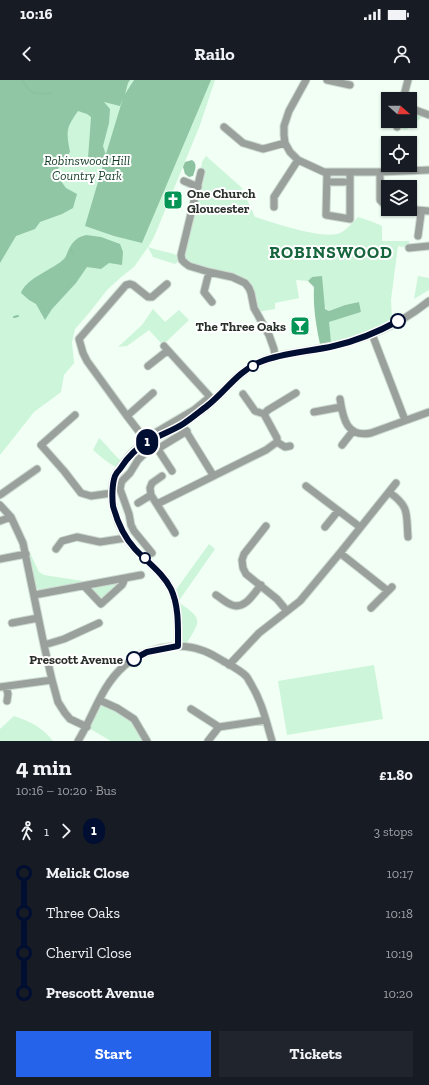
<!DOCTYPE html>
<meta charset="utf-8">
<style>
:root{--surface:#171b24;--page:#20242c;--text:#f1f3f6;--muted:#9ea1a6;--accent:#2563eb}
body{margin:0;font-family:"Zilla Slab",serif;background:var(--page);color:var(--text);height:100vh;display:flex;flex-direction:column;font-size:15px;white-space:nowrap}
*{box-sizing:border-box;margin:0}
p{font-size:13px;color:var(--muted)}
.icon{flex:none;width:22px;height:22px;fill:none;stroke:currentColor;stroke-width:2;stroke-linecap:round;stroke-linejoin:round}
.map{position:relative;height:661px;overflow:hidden}
.sheet{display:flex;flex-direction:column;background:var(--surface);flex:1}
.sheet>*{flex:none}
.badge{padding:0 8px;border-radius:13px;font-size:14px;line-height:26px}
.needle{width:26px;rotate:111deg}
.buttons{position:absolute;left:381px;top:12px;display:grid;gap:8px}
.buttons a{display:grid;place-items:center;width:36px;height:36px;border-radius:0px;background:var(--surface);box-shadow:0 1px 3px #0004;font-size:20px}
.map>.badge{position:absolute;translate:-50% -50%;box-shadow:0 0 0 2px #fff}
.legs{display:flex;align-items:center;gap:6px;height:44px;padding:0 16px;font-size:13px}
.legs p{margin-inline-start:auto}
.summary{display:flex;align-items:center;justify-content:space-between;height:68px;padding:0 16px}
h1{font-size:22px;font-weight:700;line-height:30px}
.primary-button{display:flex;gap:8px;margin-top:auto;padding:8px 16px}
.primary-button a{flex:1;height:46px;border-radius:0px;background:var(--accent);color:#fff;font-size:16px;font-weight:700;line-height:46px;text-align:center}
.primary-button a+a{background:var(--page);color:var(--text)}
ul{padding:0 16px;list-style:none}
li{display:flex;align-items:center;gap:14px;height:40px;font-size:15px}
li i{display:grid;place-items:center;width:6px;height:100%;margin:0 5px;background:currentColor}
li i::after{content:'';width:10px;height:10px;margin:-5px;border:3px solid;border-radius:50%;background:var(--surface)}
li p{margin-inline-start:auto}
li:first-child i{background:linear-gradient(#0000 50%,currentColor 0)}
li:last-child i{background:linear-gradient(currentColor 50%,#0000 0)}
.status{display:flex;justify-content:space-between;align-items:center;height:28px;padding:0 20px;background:var(--surface);direction:ltr}
.status svg{height:11px;fill:currentColor}
header{display:flex;justify-content:space-between;align-items:center;height:52px;padding:0 16px;background:var(--surface);font-size:18px;font-weight:700}
.map>svg:first-child{display:block}
.green{fill:#ccf5d9}
.forest{fill:#90c6a3;fill-rule:evenodd}
.water{fill:#8cc29f}
.lines{fill:none;stroke-linecap:round;stroke-linejoin:round}
.stream{stroke:#8cc29f;stroke-width:2}
.minor-casing{stroke:#cddad1;stroke-width:9}
.minor{stroke:#9aa19c;stroke-width:7}
.line-1-casing{stroke:#fff;stroke-width:9}
.line-1{stroke:#000e31;stroke-width:6}
.stop-1-dot{fill:#fff;stroke:#000e31;stroke-width:2}
.labels{text-anchor:middle;stroke-width:4;stroke-linejoin:round;paint-order:stroke}
.park-label{font-size:13px;font-style:italic;fill:#123d25;stroke:#fff}
.poi-label{font-size:13px;font-weight:bold;fill:#29302b;stroke:#fff;text-anchor:start}
.stop-label{font-size:13px;font-weight:bold;fill:#29302b;stroke:#fff;text-anchor:end}
.district-label{font-size:17px;font-weight:bold;letter-spacing:1px;fill:#17653d;stroke:#fff}
</style>
<div class="status"><b>10:16</b><svg viewBox="0 0 49 12"><path d="M0 12V9h3v3zM5 12V6h3v6zM10 12V3h3v9zM15 12V0h3v12zM26 1h20v11H26zM47 4h2v5h-2z"/></svg></div>
<header><svg class="icon" aria-label="back" viewBox="0 0 24 24"><path d="M15 5l-7 7 7 7"/></svg>Railo<svg class="icon" aria-label="person" viewBox="0 0 24 24"><circle cx="12" cy="8" r="4"/><path d="M4 21q1-7 8-7t8 7"/></svg></header>
<div class="map">
<svg width="429" height="661" viewBox="0 0 429 661">
<rect width="100%" height="100%" fill="#f1fff5"/>
<path class="green" d="M0 0H215L200 45 154 157 148 167 154 169 174 174 177 176 180 180 175 184 153 177 148 167 134 187 120 198 107 210 89 233 75 249 72 262 74 283 64 295 61 312 34 332 0 375Z
M410 28 421 32 429 31V35L426 34 406 50 397 47 398 41H410Z
M206 76 241 107 255 137C272 142 328 162 342 152 347 149 354 141 358 137L373 142 382 146V161H409V168L398 166 391 220 392 239C373 251 353 258 331 262L328 242 361 232 359 222 345 225 329 231 325 228 312 197 308 201 296 200 299 218 275 223V229L257 232 249 208 182 180 201 92 202 82Z
M418 196 429 198V210L414 219Z
M153 229 165 242 179 230 189 240 165 263 163 261 161 263 149 250 127 266 118 267 142 245Z
M99 358C108 366 114 376 124 383L120 389C109 384 101 377 93 370Z
M209 464 215 469 178 522C205 540 200 540 185 566H178L173 514Z
M27 472 30 473 39 492 44 495 83 501 103 499 42 511 39 510 34 506Z
M119 503V508L101 523 88 508Z
M374 585 383 639 287 655 278 601Z
M99 620 134 639 147 661H111L87 647Z
M14 636C31 642 42 647 53 661H0V649Z"/>
<path class="forest" d="M0 0H130L128 3 125 14 134 0H211L142 163 114 156 85 146 103 85 94 86 88 78 91 37 87 34 78 31C66 48 66 51 70 72L55 93 66 108 77 114 73 128 62 134 40 142 35 149 16 156 0 183ZM123 18 106 74V75L103 66 109 43 110 29 104 22 120 26Z
M86 155 101 157 120 164 123 172 122 185 109 183 101 189 87 187 76 203 52 229 45 240 36 224 29 220 21 213C26 198 54 189 64 179 66 177 67 173 68 171 72 162 77 157 86 155Z
M322 196 325 229 329 231 345 225 359 222 361 232 329 242 331 262 320 264C316 245 313 227 314 207L308 201 312 197Z"/>
<path class="water" d="M192 80C198 84 195 90 193 96L189 97 185 94 183 87 185 82Z"/>
<g class="lines">
<path class="stream" d="M22 0C32 16 34 14 52 13
M71 170 73 174
M14 237 18 236"/>
<defs>
<path id="minor" d="M306 0 289 31 284 46V55L285 63 290 72 298 80 324 92H380L429 90
M327 0 350 5
M403 19 408 0
M410 28 429 35
M224 47 243 63 263 69 285 63
M397 47 398 41
M201 92 181 175 182 180 185 183 189 186 209 192 232 197 245 203 249 208 251 213 254 228 269 255 274 269 275 276
M327 92 326 135 350 139V92
M380 92V120L386 126H388
M184 101 198 107
M332 102H344
M274 127V117L298 80
M410 129 417 130 421 134 418 156
M417 130 429 131
M409 168 429 166
M209 192 204 212 212 222
M372 254 405 340
M164 266 212 319
M148 286 167 271
M243 314 255 331 264 334
M340 319C343 339 347 358 371 353L429 332
M314 332 341 327
M75 335 41 365 64 391 81 413 91 416 112 413
M127 336 153 313
M184 348 213 395
M155 353 194 330 210 317
M147 362 127 336 87 281 83 273 79 259 126 205 130 204 133 205 148 217H152L167 204
M277 362 285 367 290 366
M342 365 353 351
M157 368 172 391
M162 396 152 403 150 408 151 415 175 453
M306 406 360 447
M389 412C410 427 406 433 408 457
M0 415 37 389
M138 423 151 415
M157 424 266 370 277 362V358L264 334 268 330 296 313
M0 425 11 437 23 463 44 565 52 600 58 622 65 633 70 639 87 647
M0 441 11 437
M266 446 244 474 242 480 243 488 246 494 277 519 287 531
M325 447 338 431
M56 469 62 461 77 457 100 462 126 458
M152 473 134 451 131 445 129 434 120 409 121 404 122 401 130 393 138 380 144 374 152 369 159 368 187 351
M340 473 388 511
M0 479 26 474
M86 508 101 524 122 505 124 501
M34 515 141 495
M216 515C221 518 226 523 232 525 245 530 254 513 261 505
M371 528 392 507
M12 543 38 538
M44 565 64 559 99 543
M178 566C178 547 179 526 171 509 163 493 147 482 135 469 122 455 112 433 112 414 112 409 113 401 115 396 118 390 126 380 131 374 145 359 166 355 183 344 193 337 203 330 212 322 227 308 239 292 258 283 278 273 301 273 322 268 361 261 398 246 429 221
M229 585 259 553 300 521 340 473 396 403
M0 607 52 600
M6 607 8 614 7 621
M99 620 117 628 134 639 147 661
M191 629 219 647 266 640
M78 661C94 635 101 606 124 586 142 569 178 561 201 570 209 572 216 577 223 581 230 585 240 590 246 596 248 598 249 601 251 604 262 622 266 641 272 661
M208 661 219 647"/>
</defs>
<use href="#minor" class="minor-casing"/>
<use href="#minor" class="minor"/>
</g>
<g class="lines">
<defs>
<path id="line-1" d="M134 579 147 572 178 566C178 547 179 526 171 509 163 493 147 482 135 469 124 457 117 441 113 426 112 418 112 404 115 396 116 394 118 391 120 389 127 378 136 368 148 362 159 355 172 351 183 344 191 339 199 332 207 326 225 312 238 291 260 282 284 272 309 272 334 266 356 261 378 252 398 241"/>
</defs>
<use href="#line-1" class="line-1-casing"/>
<use href="#line-1" class="line-1"/>
</g>
<defs>
<symbol id="church-square" viewBox="-11 -11 22 22"><rect x="-9" y="-9" width="18" height="18" rx="4" fill="#039556" stroke="#fff"/><path d="M-1.2-6h2.4v3.5h3.3v2.4h-3.3V6h-2.4V-.1h-3.3v-2.4h3.3Z" fill="#fff"/></symbol>
<symbol id="bar-square" viewBox="-11 -11 22 22"><rect x="-9" y="-9" width="18" height="18" rx="4" fill="#039556" stroke="#fff"/><path d="M-6-5H6L.8 .8V4.5H3.5V6h-7V4.5H-.8V.8Z" fill="#fff"/></symbol>
</defs>
<g fill-rule="evenodd">
<use href="#church-square" x="162" y="109" width="22" height="22"/>
<use href="#bar-square" x="289" y="235" width="22" height="22"/>
</g>
<g class="stop-1-dot">
<circle cx="398" cy="241" r="7"/>
<circle cx="253" cy="286" r="5"/>
<circle cx="145" cy="478" r="5"/>
<circle cx="134" cy="579" r="7"/>
</g>
<g class="labels">
<g class="park-label">
<text x="87" y="85">Robinswood Hill<tspan x="87" dy="15">Country Park</tspan></text>
</g>
<g class="poi-label">
<text x="187" y="118">One Church<tspan x="187" dy="15">Gloucester</tspan></text>
<text x="286" y="251" text-anchor="end">The Three Oaks</text>
</g>
<g class="stop-label">
<text x="123" y="584">Prescott Avenue</text>
</g>
<g class="district-label">
<text x="331" y="178">ROBINSWOOD</text>
</g>
</g>
</svg>
<div class="buttons">
<a><svg class="needle" viewBox="-14 -14 28 28"><path d="M0-13l5 13h-10z" fill="#e53935"/><path d="M0 13l5-13h-10z" fill="#9ea1a6"/></svg></a>
<a><svg class="icon" aria-label="locate" viewBox="0 0 24 24"><circle cx="12" cy="12" r="6"/><path d="M12 2v4M12 18v4M2 12h4M18 12h4"/></svg></a>
<a><svg class="icon" aria-label="layers" viewBox="0 0 24 24"><path d="M12 4l9 5-9 5-9-5zM3 14l9 5 9-5"/></svg></a>
</div>
<b class="badge" style="left:147px;top:362px;background:#000e31;color:#fff">1</b>
</div>
<section class="sheet">
<div class="summary"><div><h1>4 min</h1><p>10:16 – 10:20 · Bus</p></div><b>£1.80</b></div>
<div class="legs"><svg class="icon" aria-label="walk" viewBox="0 0 24 24"><circle cx="13" cy="4" r="2"/><path d="M13 8l-2 6 4 7M11 14l-3 7M7 12l3-4h3l4 4"/></svg>1<svg class="icon" aria-label="forward" viewBox="0 0 24 24"><path d="M9 5l7 7-7 7"/></svg><b class="badge" style="background:#000e31;color:#fff">1</b><p>3 stops</p></div>
<ul>
<li><i style="color:#000e31"></i><b>Melick Close</b><p>10:17</p></li>
<li><i style="color:#000e31"></i><span>Three Oaks</span><p>10:18</p></li>
<li><i style="color:#000e31"></i><span>Chervil Close</span><p>10:19</p></li>
<li><i style="color:#000e31"></i><b>Prescott Avenue</b><p>10:20</p></li>
</ul>
<div class="primary-button"><a>Start</a><a>Tickets</a></div>
</section>
